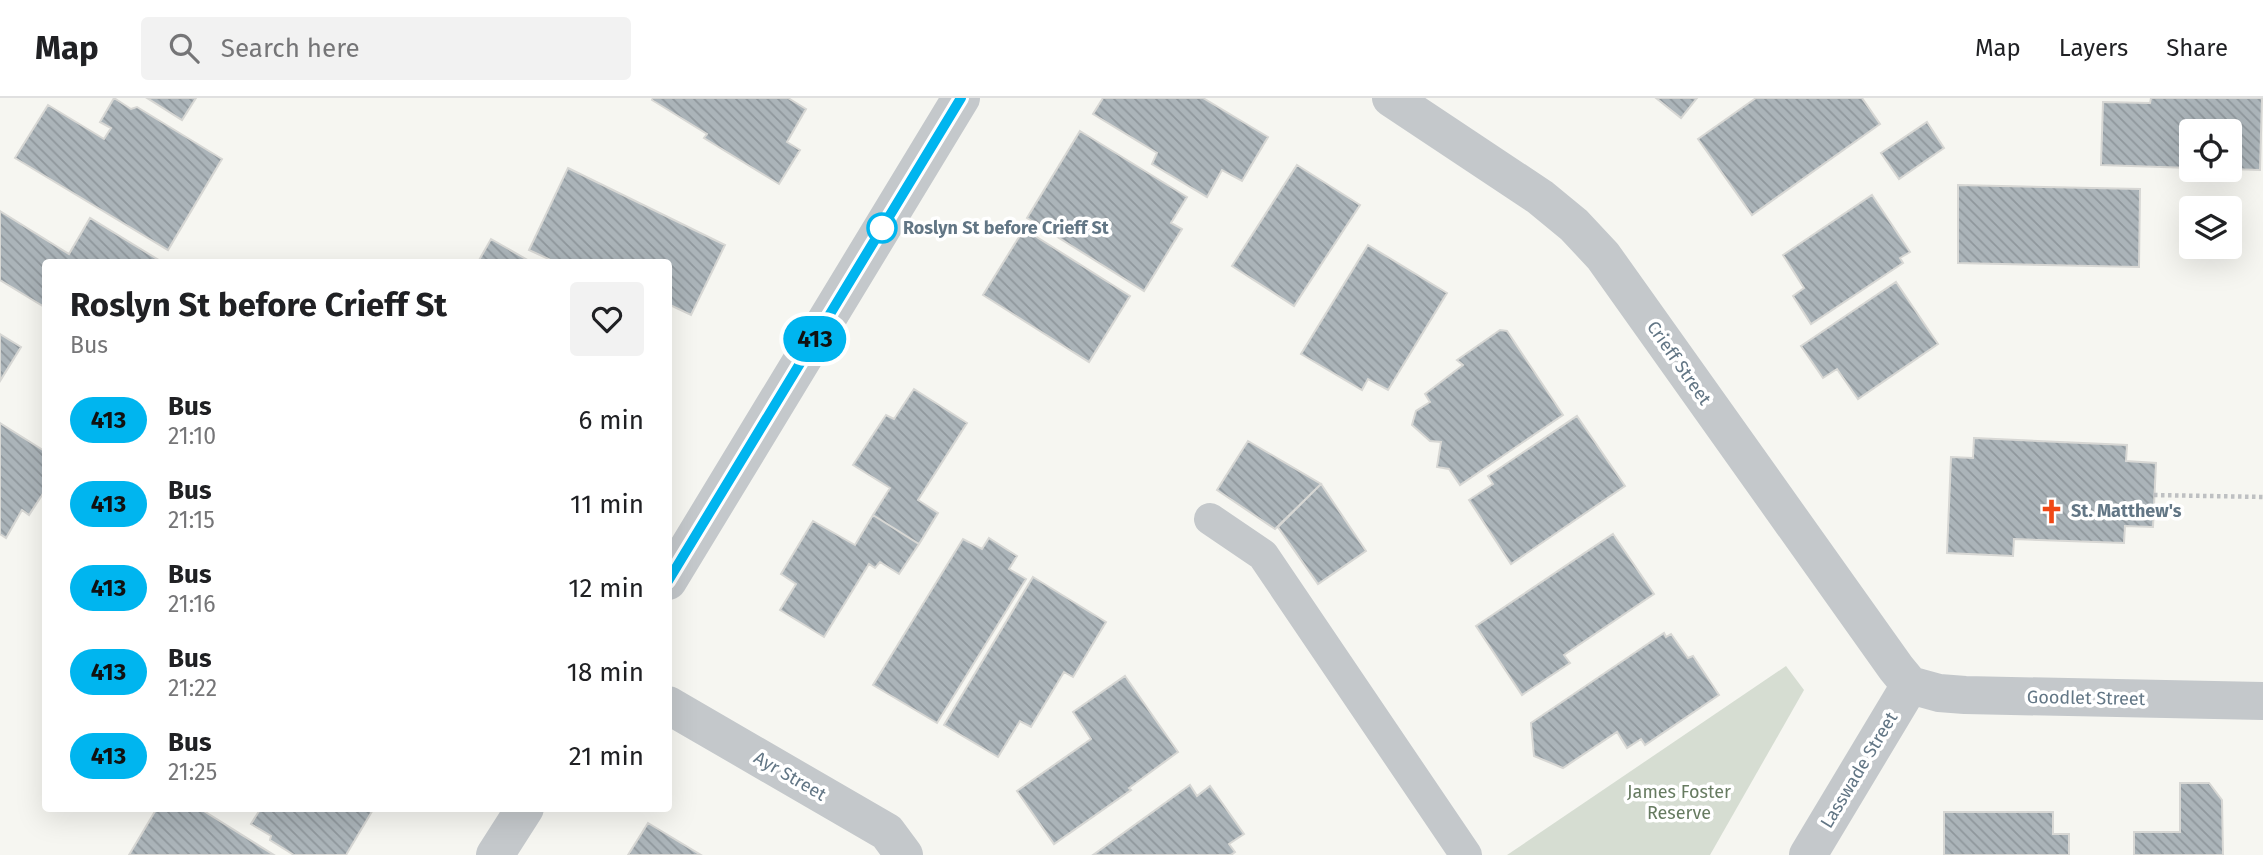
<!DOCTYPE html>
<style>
:root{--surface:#fff;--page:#f2f2f2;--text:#202124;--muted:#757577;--line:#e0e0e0}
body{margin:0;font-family:"Fira Sans",sans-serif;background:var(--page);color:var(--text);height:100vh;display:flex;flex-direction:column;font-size:26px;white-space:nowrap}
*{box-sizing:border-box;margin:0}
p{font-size:23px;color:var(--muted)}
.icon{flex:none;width:38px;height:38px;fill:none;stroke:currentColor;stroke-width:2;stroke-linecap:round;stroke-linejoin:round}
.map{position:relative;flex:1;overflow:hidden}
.drawer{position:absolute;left:42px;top:161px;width:630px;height:553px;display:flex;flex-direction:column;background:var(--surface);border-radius:7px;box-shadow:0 7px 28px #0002}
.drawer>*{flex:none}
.badge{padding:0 14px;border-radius:23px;font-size:24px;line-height:46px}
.tools{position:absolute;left:2179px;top:21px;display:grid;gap:14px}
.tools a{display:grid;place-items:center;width:63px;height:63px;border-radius:7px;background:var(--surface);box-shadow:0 7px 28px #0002;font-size:35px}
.map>.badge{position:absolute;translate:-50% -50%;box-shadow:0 0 0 4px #fff}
.round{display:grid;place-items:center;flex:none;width:74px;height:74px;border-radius:7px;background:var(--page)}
.head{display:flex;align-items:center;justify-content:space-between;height:119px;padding:0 28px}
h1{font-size:33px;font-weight:700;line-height:52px}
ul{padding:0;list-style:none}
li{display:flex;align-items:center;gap:21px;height:84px;padding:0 28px}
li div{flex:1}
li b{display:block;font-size:26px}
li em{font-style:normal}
li .badge{min-width:77px;font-weight:700;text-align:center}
header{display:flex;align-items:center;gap:42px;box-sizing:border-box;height:98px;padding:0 35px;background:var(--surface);border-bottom:2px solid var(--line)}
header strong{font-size:33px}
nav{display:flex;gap:38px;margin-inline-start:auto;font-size:24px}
.search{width:490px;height:63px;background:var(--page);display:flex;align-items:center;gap:18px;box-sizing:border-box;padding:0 24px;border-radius:7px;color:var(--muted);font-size:26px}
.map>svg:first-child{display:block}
.park{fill:#d6ddd2}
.building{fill:url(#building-back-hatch);stroke:#d7d7d4;stroke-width:2}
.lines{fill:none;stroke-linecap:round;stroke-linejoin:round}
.path{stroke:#bec0c2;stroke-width:4.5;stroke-dasharray:3.5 3.5;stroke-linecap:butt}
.service{stroke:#c4c8cb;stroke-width:32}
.minor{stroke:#c4c8cb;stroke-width:38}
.tertiary{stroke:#c4c8cb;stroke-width:38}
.line-casing{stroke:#fff;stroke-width:16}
.line{stroke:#00b5ef;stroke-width:10}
.stop-dot{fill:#fff;stroke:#00b5ef;stroke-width:3.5}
.labels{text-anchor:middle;stroke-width:7;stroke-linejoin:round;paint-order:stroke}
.stop-label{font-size:18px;font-weight:bold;fill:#627685;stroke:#fff;text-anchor:start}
.street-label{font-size:18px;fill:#627685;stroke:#fff}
.poi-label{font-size:18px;font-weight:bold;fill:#627685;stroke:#fff;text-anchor:start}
.park-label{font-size:18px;fill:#677b61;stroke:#fff}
</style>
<header>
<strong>Map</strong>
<div class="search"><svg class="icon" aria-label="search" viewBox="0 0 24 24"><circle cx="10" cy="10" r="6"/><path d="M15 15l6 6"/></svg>Search here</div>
<nav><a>Map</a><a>Layers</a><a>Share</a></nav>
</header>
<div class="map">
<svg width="2263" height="757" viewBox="0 0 2263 757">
<defs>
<pattern id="building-back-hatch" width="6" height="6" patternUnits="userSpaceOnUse" patternTransform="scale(1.75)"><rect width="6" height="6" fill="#abb4b9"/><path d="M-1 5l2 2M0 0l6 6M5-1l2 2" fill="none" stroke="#8f979c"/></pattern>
</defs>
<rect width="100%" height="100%" fill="#f6f6f1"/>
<path class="park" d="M1786 568 1804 592 1710 757H1507Z"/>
<path class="building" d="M114 0 131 11 137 9 222 61 168 152 15 60 48 7 104 41 111 30 100 24Z
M147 0H196L182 22Z
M653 0H788L806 11 787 44 800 52 779 86 704 40 707 36 652 2Z
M1103 0H1203L1268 39 1242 83 1222 72 1207 99 1152 66 1157 55 1093 16Z
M1656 0H1697L1681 20Z
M1756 0H1862L1880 26 1752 117 1698 41Z
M2151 0H2262L2260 72 2230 71V33H2191V70L2101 67 2103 4 2150 5Z
M1927 24 1944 50 1899 81 1881 55Z
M1080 33 1187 99 1171 125 1182 131 1144 193 1027 120Z
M1297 67 1360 107 1294 208 1232 168Z
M568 70 725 147 691 217 668 206V164H555L529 152Z
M1958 87 2140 91 2139 169 1958 165Z
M1872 97 1910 154 1900 160 1903 165 1811 226 1793 198 1804 190 1783 157Z
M0 113 69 156 90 120 162 164H46V210L0 182Z
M1024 131 1130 198 1089 264 983 197Z
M491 141 531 164H478Z
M1368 147 1447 195 1388 292 1368 281 1362 292 1301 256Z
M1896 184 1938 246 1858 301 1837 271 1823 280 1801 248Z
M1500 232 1507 233 1563 317 1460 387 1449 371 1437 369 1441 344 1430 343 1412 327 1416 313 1430 304 1425 296 1463 267 1457 262Z
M0 236 21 249 0 283Z
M914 291 967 325 918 402 938 415 919 446 873 417 890 390 853 367 886 317 894 321Z
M1577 318 1625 388 1511 466 1469 402 1493 386 1488 378Z
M0 325 46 354V391L29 417 22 412 6 440 0 436Z
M1974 340 2127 347 2126 363 2156 365 2153 429 2125 428 2124 445 2014 441 2013 458 1947 455 1951 359 1973 360Z
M1248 343 1321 386 1275 431 1217 392Z
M1321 386 1366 453 1318 486 1278 429Z
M873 417 919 446 899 476 880 464 875 470 869 466 824 539 780 512 796 486 781 476 813 423 855 447Z
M1613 436 1654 496 1564 557 1570 565 1522 597 1476 528Z
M989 440 1017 458 1009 471 1026 481 937 625 873 587 963 441 982 451Z
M1033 479 1106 524 1073 579 1064 574 1031 629 1020 623 998 659 944 627Z
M1664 535 1666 539 1671 536 1688 560 1693 558 1719 597 1645 647 1641 641 1627 650 1617 634 1563 670 1534 658 1531 625Z
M1125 578 1178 654 1129 690 1131 692 1054 746 1017 693 1091 641 1073 614Z
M2180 685H2209L2222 702 2223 757H2134V734H2180Z
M1190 687 1197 698 1210 688 1244 736 1229 746 1235 754 1231 757H1093Z
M157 710H199L274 757H129Z
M261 710H374L346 757H294L270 742 271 738 251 726Z
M1944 714H2053V736H2069V757H1944Z
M648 725 701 757H628Z"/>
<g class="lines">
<path class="path" d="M2154 397 2263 399"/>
<path class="service" d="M1210 421 1263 457 1466 757"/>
<path class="minor" d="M1391 0 1540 99 1574 127 1603 158 1896 570 1910 587
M1910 587 1939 595 1965 597 2263 603
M668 607 887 734 904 757
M1808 757 1910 587"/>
<path class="tertiary" d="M668 483 961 0
M495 757 525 710"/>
</g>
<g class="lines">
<defs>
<path id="line" d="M668 483 961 0"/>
</defs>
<use href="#line" class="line-casing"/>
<use href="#line" class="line"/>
</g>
<defs>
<symbol id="church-bare" viewBox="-9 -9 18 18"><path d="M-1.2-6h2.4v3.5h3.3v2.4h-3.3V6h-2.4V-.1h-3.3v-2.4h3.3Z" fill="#f04816" stroke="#fff" stroke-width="2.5" paint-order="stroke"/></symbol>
</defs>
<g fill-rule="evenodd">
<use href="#church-bare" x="2034" y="396" width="35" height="35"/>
</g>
<circle class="stop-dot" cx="882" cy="130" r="14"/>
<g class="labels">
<g class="stop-label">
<text x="903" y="136">Roslyn St before Crieff St</text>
</g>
<g class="street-label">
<text transform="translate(1679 265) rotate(55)" y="6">Crieff Street</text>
<text transform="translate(2086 600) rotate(1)" y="6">Goodlet Street</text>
<text transform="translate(1859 672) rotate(-59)" y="6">Lasswade Street</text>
<text transform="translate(790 678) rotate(30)" y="6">Ayr Street</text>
</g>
<g class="poi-label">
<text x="2071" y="419">St. Matthew's</text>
</g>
<g class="park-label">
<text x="1679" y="700">James Foster<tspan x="1679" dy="21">Reserve</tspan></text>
</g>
</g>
</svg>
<div class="tools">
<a><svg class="icon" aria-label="locate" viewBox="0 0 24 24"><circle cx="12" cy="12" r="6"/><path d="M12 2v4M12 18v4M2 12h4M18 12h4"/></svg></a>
<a><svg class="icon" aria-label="layers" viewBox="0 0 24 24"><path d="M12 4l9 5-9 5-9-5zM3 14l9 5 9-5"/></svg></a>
</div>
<b class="badge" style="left:815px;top:241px;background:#00b5ef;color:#111">413</b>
<section class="drawer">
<div class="head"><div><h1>Roslyn St before Crieff St</h1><p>Bus</p></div><a class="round"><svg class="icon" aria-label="heart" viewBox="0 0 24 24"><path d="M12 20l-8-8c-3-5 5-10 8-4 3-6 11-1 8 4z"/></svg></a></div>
<ul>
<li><span class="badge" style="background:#00b5ef;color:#111">413</span><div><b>Bus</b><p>21:10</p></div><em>6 min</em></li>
<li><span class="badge" style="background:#00b5ef;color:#111">413</span><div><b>Bus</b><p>21:15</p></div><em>11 min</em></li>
<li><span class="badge" style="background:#00b5ef;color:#111">413</span><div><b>Bus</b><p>21:16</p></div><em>12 min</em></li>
<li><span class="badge" style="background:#00b5ef;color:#111">413</span><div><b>Bus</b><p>21:22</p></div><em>18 min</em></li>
<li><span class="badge" style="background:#00b5ef;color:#111">413</span><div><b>Bus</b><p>21:25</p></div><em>21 min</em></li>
</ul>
</section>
</div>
